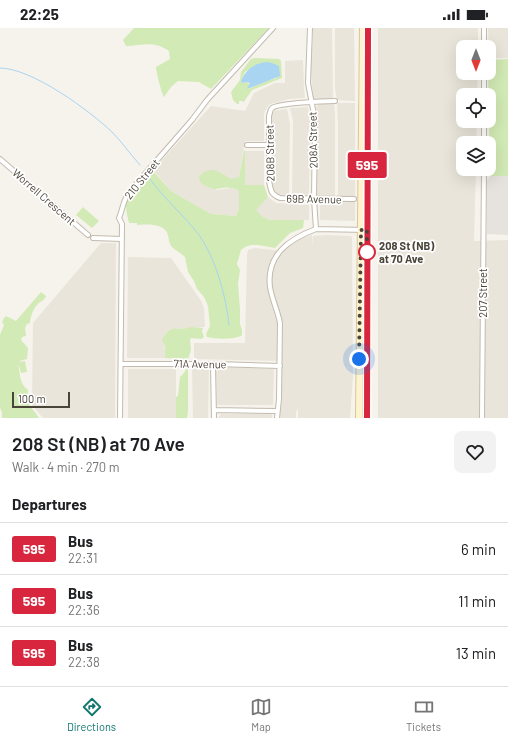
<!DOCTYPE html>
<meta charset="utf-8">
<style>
:root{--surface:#fff;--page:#f2f2f2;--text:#202124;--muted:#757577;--line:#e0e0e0;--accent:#0f766e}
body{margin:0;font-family:Barlow,sans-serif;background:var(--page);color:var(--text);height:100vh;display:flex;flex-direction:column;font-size:15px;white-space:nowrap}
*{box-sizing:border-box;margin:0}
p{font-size:13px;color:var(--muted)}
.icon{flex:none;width:22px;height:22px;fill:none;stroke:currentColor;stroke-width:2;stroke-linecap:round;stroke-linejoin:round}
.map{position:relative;height:390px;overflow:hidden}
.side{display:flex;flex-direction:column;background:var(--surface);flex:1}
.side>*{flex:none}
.badge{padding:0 8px;border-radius:3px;font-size:14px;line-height:26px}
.needle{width:26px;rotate:180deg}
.tools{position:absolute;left:456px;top:12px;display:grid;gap:8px}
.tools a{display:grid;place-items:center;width:40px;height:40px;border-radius:8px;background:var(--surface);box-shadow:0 4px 16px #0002;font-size:20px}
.scale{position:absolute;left:12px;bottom:10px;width:58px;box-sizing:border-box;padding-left:4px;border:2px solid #4b4439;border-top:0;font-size:11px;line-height:14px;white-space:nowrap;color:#4b4439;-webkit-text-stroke:3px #fff;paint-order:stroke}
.you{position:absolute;width:20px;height:20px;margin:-10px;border:3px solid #fff;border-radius:50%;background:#1a73e8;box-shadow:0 0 0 6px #1a73e833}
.map>.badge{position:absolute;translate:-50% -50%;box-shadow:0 0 0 2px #fff}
h2{padding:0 12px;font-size:15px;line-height:36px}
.round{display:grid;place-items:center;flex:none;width:42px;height:42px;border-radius:8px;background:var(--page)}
.head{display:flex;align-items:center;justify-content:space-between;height:68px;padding:0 12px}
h1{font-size:19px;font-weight:600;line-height:30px}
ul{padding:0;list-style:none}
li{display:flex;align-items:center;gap:12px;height:52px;padding:0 12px;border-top:1px solid var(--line)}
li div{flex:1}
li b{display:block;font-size:15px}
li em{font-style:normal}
li .badge{min-width:44px;font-weight:700;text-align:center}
.status{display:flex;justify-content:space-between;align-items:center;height:28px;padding:0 20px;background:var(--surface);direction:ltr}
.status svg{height:11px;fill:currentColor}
.tabs{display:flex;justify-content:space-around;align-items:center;height:56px;border-top:1px solid var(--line);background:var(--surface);font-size:11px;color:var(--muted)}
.tabs a{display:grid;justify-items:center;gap:2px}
.tabs .active{color:var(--accent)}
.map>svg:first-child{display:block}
.residential{fill:#eae5da}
.industrial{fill:#e6e2dd}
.green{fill:#d2eab5;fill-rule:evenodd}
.water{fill:#a9d4f2}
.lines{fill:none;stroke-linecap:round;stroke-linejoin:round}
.stream{stroke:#a9d4f2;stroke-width:1}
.minor-casing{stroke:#c2bbae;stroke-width:6}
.secondary-casing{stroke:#d6c79b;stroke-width:8}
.minor{stroke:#fff;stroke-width:4}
.secondary{stroke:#fff3cd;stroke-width:6}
.line-casing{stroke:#fff;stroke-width:9}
.line{stroke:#d7263d;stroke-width:6}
.walk{stroke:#4b4439;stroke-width:4;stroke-dasharray:0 7.2}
.stop-dot{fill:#fff;stroke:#d7263d;stroke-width:2}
.labels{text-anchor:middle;stroke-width:3.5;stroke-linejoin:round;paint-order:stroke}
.street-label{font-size:11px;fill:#4b4439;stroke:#fff}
.stop-label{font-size:11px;font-weight:bold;fill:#4b4439;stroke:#fff;text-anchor:start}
</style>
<div class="status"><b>22:25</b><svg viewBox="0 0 49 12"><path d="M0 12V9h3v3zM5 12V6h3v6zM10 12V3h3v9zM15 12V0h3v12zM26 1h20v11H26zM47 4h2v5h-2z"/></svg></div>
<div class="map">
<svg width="508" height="390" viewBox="0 0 508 390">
<rect width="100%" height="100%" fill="#f6f3ec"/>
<path class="residential" d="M313 0H332L333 72H315L313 69 311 43V28L312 27Z
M335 0H354L355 73 337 72 335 61Z
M378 0H478V19H463V45H478L477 67H463V93H477L476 115H463V141H476L474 213 508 212V390H378Z
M488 0H508V30H489Z
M303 32 304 61 305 70 289 71 270 76 266 81 264 85V113H245L239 149 231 152 221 145 216 162 231 160 239 163V180L236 188 211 186 171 163 153 142 211 78 245 83 254 65 275 55H285V33Z
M332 75 334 76 335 87V167L334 169H317V95L316 79 319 76Z
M337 75H355V169L338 168V96Z
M308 79 310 94 309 167H292L293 93 290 80Z
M287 81 290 96 289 167 276 166 271 155 272 86 273 83Z
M245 123H264V157H245Z
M268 169 276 175 309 177V192H270L263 189 255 182Z
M320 173H355V193L320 192Z
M312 207 313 219V208L326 207 350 208 352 209 353 348 350 390H298V380L296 384V390H279L282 372V333L194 331V315H245L247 227 248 222 255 220 283 223 297 211Z
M101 215H116L115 390H43L32 377 33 295Z
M128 229 171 230 202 274 204 281 205 299 170 301 164 307 165 330H127Z
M221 339 274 341 273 377H217L216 344Z
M192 340H209L208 390H193Z
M128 341H176V390H128Z
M221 386H270L272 387V390H218Z"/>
<path class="industrial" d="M490 148H508V207L487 206V153Z"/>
<path class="green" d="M134 0H269L211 61 199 54 178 53 171 59 164 69C162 67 156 43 156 39L170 31 169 23C152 12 144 18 126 18L123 12Z
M254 30 279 31 281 33 282 50 252 62 243 75V73H239V76H237L233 72 231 64 240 52 241 44 251 31ZM254 38 277 50 266 53 248 61 250 56 246 54 242 55 241 53 245 44Z
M508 31V148H490L488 45H489V32Z
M244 122 245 123V157H264L268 169 256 182 263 189 270 192H304L303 200 290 205 275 220 258 217H251L245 219 241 222 237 236 240 242 238 256 240 281V296L242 302V307C236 312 216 311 207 309L206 306 210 298 208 278 204 269 197 261 194 253 188 244 185 229C181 225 176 223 172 219 169 215 169 212 168 207 165 195 147 196 137 197V195H129C127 186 124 179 128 170L152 142 171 163 211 186 236 188 239 180V163C237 162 233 160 231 160 219 158 218 165 204 157 193 150 203 142 212 142 219 142 225 148 231 151L239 149Z
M83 179 99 193 92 200 76 187Z
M41 264 46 268C44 273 40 273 37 277 33 281 30 290 30 295L27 296 25 300 26 308 22 309 21 312 28 320 27 331 22 332 19 334 25 333 27 344 21 345 18 335C20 344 19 356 28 362 26 379 32 378 39 390H2V384L0 380V307L4 297 2 294 4 290 6 288 16 293Z
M191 299 203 300 202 303 204 309 201 311 191 310 190 312 191 322 188 331 165 330V318L162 313C169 294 178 304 191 299Z
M186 341H188V383L187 390H176V369L178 368 180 349 184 345Z"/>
<path class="water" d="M267 34 272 35 279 38 280 48 247 61 250 55 246 54 242 55 241 53C246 41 255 35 267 34Z"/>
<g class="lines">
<path class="stream" d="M0 40C32 40 90 83 112 104 122 114 130 126 140 137
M150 151C164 171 184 187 199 207 216 231 226 268 229 297"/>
<defs>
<path id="minor" d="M310 0 308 55 315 92 314 171 316 201
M484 19V0
M484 67V45
M335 73C325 73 279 75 272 80 270 82 270 85 269 88V153C271 162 270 166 280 170L354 171
M484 115V93
M247 117H269
M0 131 88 207
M93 210 122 211
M121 336H216L280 338
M213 336 214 390
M214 382 277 383
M120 390 122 196 119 190C123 181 123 171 130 163L192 92 207 72 273 0
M277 390 279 371 280 295C278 283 272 272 270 259 266 227 289 211 316 201L367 202
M482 390 484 141"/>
<path id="secondary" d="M359 390 363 0
M367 390 368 0"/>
</defs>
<use href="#minor" class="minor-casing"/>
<use href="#secondary" class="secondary-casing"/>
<use href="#minor" class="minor"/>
<use href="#secondary" class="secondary"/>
</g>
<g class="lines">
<defs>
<path id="line" d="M367 390 368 0"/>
</defs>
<use href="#line" class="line-casing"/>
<use href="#line" class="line"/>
<path class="walk" d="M359 331 361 202H367V224"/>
</g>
<circle class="stop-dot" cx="367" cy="224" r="8"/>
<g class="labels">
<g class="street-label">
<text transform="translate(313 112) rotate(-91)" y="4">208A Street</text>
<text transform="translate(270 125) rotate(-91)" y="4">208B Street</text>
<text transform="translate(142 151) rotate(-51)" y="4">210 Street</text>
<text transform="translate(44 169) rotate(41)" y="4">Worrell Crescent</text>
<text transform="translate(314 171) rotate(1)" y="4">69B Avenue</text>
<text transform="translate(483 265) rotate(-90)" y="4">207 Street</text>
<text transform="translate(200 336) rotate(1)" y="4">71A Avenue</text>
</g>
<g class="stop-label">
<text x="379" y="222">208 St (NB)<tspan x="379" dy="13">at 70 Ave</tspan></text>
</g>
</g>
</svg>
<div class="tools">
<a><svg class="needle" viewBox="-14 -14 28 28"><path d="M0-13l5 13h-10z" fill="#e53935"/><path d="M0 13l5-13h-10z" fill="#757577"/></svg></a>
<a><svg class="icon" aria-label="locate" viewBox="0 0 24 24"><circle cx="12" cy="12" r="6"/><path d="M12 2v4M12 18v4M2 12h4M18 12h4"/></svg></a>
<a><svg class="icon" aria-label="layers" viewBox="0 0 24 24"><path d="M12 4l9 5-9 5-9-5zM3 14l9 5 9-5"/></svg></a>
</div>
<div class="scale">100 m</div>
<div class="you" style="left:359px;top:331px"></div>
<b class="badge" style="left:367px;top:137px;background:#d7263d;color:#fff">595</b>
</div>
<section class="side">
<div class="head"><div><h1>208 St (NB) at 70 Ave</h1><p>Walk · 4 min · 270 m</p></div><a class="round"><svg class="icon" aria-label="heart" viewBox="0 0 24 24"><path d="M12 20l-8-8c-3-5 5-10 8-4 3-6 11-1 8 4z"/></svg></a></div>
<h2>Departures</h2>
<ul>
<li><span class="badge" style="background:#d7263d;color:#fff">595</span><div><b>Bus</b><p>22:31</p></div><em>6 min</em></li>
<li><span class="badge" style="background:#d7263d;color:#fff">595</span><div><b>Bus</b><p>22:36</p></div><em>11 min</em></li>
<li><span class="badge" style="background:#d7263d;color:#fff">595</span><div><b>Bus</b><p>22:38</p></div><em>13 min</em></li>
</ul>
</section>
<nav class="tabs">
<a class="active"><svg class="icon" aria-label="directions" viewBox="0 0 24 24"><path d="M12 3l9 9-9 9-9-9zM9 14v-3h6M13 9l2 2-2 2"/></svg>Directions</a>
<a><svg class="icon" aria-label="map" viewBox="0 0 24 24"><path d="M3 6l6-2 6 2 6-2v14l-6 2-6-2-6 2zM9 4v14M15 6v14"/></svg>Map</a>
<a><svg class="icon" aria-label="tickets" viewBox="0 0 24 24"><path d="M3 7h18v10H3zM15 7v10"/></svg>Tickets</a>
</nav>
